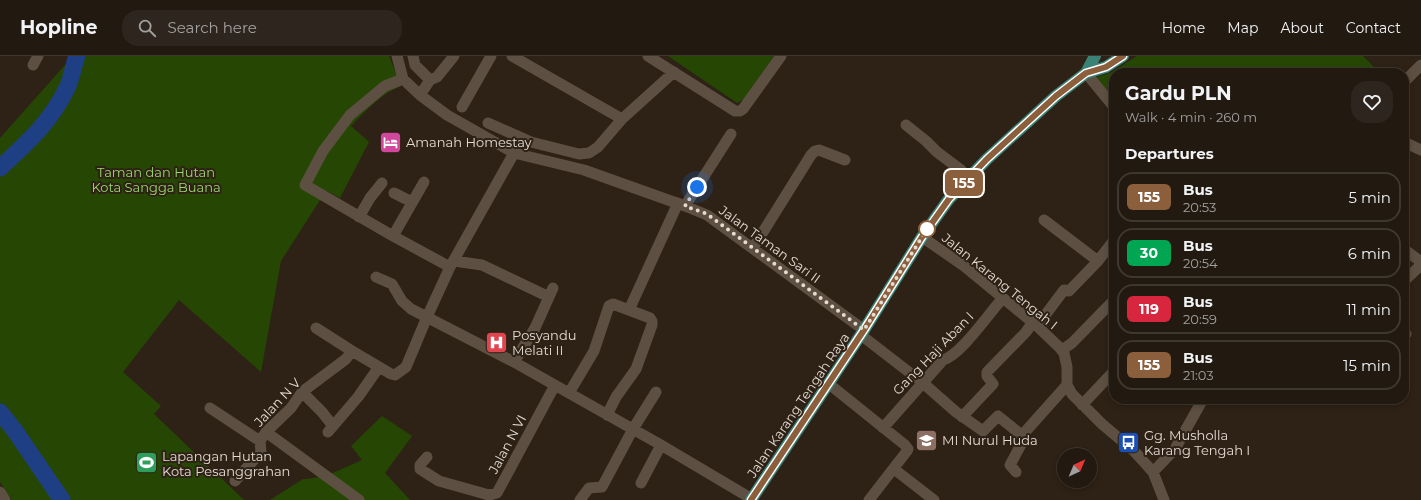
<!DOCTYPE html>
<meta charset="utf-8">
<style>
:root{--surface:#221910;--page:#2e261e;--text:#f1f3f6;--muted:#a2a09f;--line:#3f3830}
body{margin:0;font-family:Montserrat,sans-serif;background:var(--page);color:var(--text);height:100vh;display:flex;flex-direction:column;font-size:15px;white-space:nowrap}
*{box-sizing:border-box;margin:0}
p{font-size:13px;color:var(--muted)}
.icon{flex:none;width:22px;height:22px;fill:none;stroke:currentColor;stroke-width:2;stroke-linecap:round;stroke-linejoin:round}
.map{position:relative;flex:1;overflow:hidden}
.sheet{position:absolute;left:1109px;top:12px;width:300px;height:336px;display:flex;flex-direction:column;background:var(--surface);border-radius:16px;box-shadow:0 2px 6px #0003,0 0 0 1px var(--line)}
.sheet>*{flex:none}
.badge{padding:0 8px;border-radius:6px;font-size:14px;line-height:26px}
.needle{width:26px;rotate:44deg}
.buttons{position:absolute;left:1057px;top:392px;display:grid;gap:8px}
.buttons a{display:grid;place-items:center;width:40px;height:40px;border-radius:50%;background:var(--surface);box-shadow:0 2px 6px #0003,0 0 0 1px var(--line);font-size:20px}
.you{position:absolute;width:20px;height:20px;margin:-10px;border:3px solid #fff;border-radius:50%;background:#1a73e8;box-shadow:0 0 0 6px #1a73e833}
.map>.badge{position:absolute;translate:-50% -50%;box-shadow:0 0 0 2px #fff}
h2{padding:0 16px;font-size:15px;line-height:36px}
.round{display:grid;place-items:center;flex:none;width:42px;height:42px;border-radius:16px;background:var(--page)}
.head{display:flex;align-items:center;justify-content:space-between;height:68px;padding:0 16px}
h1{font-size:19px;font-weight:700;line-height:30px}
ul{padding:0;list-style:none}
li{display:flex;align-items:center;gap:12px;height:50px;margin:0 8px 6px;padding:0 8px;border:2px solid var(--line);border-radius:16px}
li div{flex:1}
li b{display:block;font-size:15px}
li em{font-style:normal}
li .badge{min-width:44px;font-weight:700;text-align:center}
header{display:flex;align-items:center;gap:24px;box-sizing:border-box;height:56px;padding:0 20px;background:var(--surface);border-bottom:1px solid var(--line)}
header strong{font-size:19px}
nav{display:flex;gap:22px;margin-inline-start:auto;font-size:14px}
.search{width:280px;height:36px;background:var(--page);display:flex;align-items:center;gap:10px;box-sizing:border-box;padding:0 14px;border-radius:16px;color:var(--muted);font-size:15px}
.map>svg:first-child{display:block}
.green{fill:#264704}
.lines{fill:none;stroke-linecap:round;stroke-linejoin:round}
.river{stroke:#1e3f84;stroke-width:17}
.minor{stroke:#5d4f41;stroke-width:11}
.major{stroke:#3a8176;stroke-width:12}
.line-casing{stroke:#fff;stroke-width:9}
.line{stroke:#8b5e3c;stroke-width:6}
.walk{stroke:#e4dbd3;stroke-width:4;stroke-dasharray:0 7.2}
.stop-dot{fill:#fff;stroke:#8b5e3c;stroke-width:2}
.labels{text-anchor:middle;stroke-width:4;stroke-linejoin:round;paint-order:stroke}
.poi-label{font-size:13px;fill:#e4dbd3;stroke:#2e2115;text-anchor:start}
.park-label{font-size:13px;fill:#99d66c;stroke:#2e2115}
.street-label{font-size:13px;fill:#e4dbd3;stroke:#2e2115}
</style>
<header>
<strong>Hopline</strong>
<div class="search"><svg class="icon" aria-label="search" viewBox="0 0 24 24"><circle cx="10" cy="10" r="6"/><path d="M15 15l6 6"/></svg>Search here</div>
<nav><a>Home</a><a>Map</a><a>About</a><a>Contact</a></nav>
</header>
<div class="map">
<svg width="1421" height="444" viewBox="0 0 1421 444">
<rect width="100%" height="100%" fill="#2e2115"/>
<path class="green" d="M73 0H389L401 30C379 39 367 54 351 70L369 86 340 142 327 135 322 141 281 205 261 316 179 244 123 316 161 350 154 358 244 444H12L0 426V82Z
M668 0H774L744 43 737 47Z
M1137 0H1363L1380 17H1114V42L1096 21 1110 17Z
M382 360 412 380 385 417 410 444H270L303 423H306L326 420 362 404 351 390Z"/>
<g class="lines">
<path class="river" d="M0 112C28 86 50 67 67 32 72 22 73 10 77 0
M0 356 15 375 62 444"/>
<path class="minor" d="M397 0 403 23 420 39 447 59 514 97 584 114 685 150 707 159 864 274
M413 0 415 9 430 24
M512 0 622 63
M648 0 735 55H740L743 53 781 0
M33 9 38 0
M1086 17 1114 51
M403 23 385 30 350 59 323 95 305 129 393 180 450 211
M1404 26 1421 9
M420 39 430 24 437 21 454 0
M462 51 491 0
M488 67 531 86 579 98 589 97 598 91 622 63 674 16
M906 69 926 85 937 96 961 114 968 122
M1404 86 1421 94
M394 137 412 146
M685 150 731 78
M359 161 370 142 382 127
M1044 164 1098 205
M393 180 424 126
M922 181 964 210 1037 270 1059 291 1064 297 1067 311V329L1072 338 1102 368 1134 395 1153 416 1164 444
M753 192 811 99 815 95 819 94 845 104
M1404 193 1421 206
M454 205 482 209 549 241
M376 221 392 228 402 245 411 253 514 306 661 389 752 443
M1404 225 1421 209
M629 254 678 147
M1037 270 1064 234 1069 235 1098 205 1114 184
M316 272 352 295 391 318 395 319 406 311 427 261 450 211 514 97
M1404 277 1406 278
M861 279 923 327 956 356 983 375 998 360 1024 381
M1062 294 1072 287 1114 244
M514 306 535 272 553 232
M829 328 905 389 908 393 907 395 869 444
M302 336 322 356 333 370
M569 337 594 295 609 250 613 248 650 262 652 265V269L636 313 616 341 607 359
M1082 349 1114 315
M210 352 260 385
M962 361 993 328 987 320V316L1026 276 1033 266
M883 372 943 304C961 299 989 257 1003 242
M266 376 359 444
M328 376 358 341 379 311
M427 401 420 409V413L439 425 489 439 497 437 555 329
M894 413 934 444
M1016 416 1010 409 1024 383 1025 376 1067 329
M1153 416 1175 393 1203 343
M235 425 261 396 260 385 266 376 291 352 302 336 346 303 352 295
M641 427 661 389
M0 436 5 444
M580 444 589 432 602 431 633 373 656 336"/>
<path class="major" d="M1086 17 1095 0
M751 444 864 274 922 181 949 143 987 103 1056 40 1086 17 1106 11 1123 0"/>
</g>
<g class="lines">
<defs>
<path id="line" d="M751 444 864 274 922 181 949 143 987 103 1056 40 1086 17 1106 11 1123 0"/>
</defs>
<use href="#line" class="line-casing"/>
<use href="#line" class="line"/>
<path class="walk" d="M697 131 685 150 707 158 864 274 922 181 931 168 927 173"/>
</g>
<defs>
<symbol id="hotel-square" viewBox="-11 -11 22 22"><rect x="-9" y="-9" width="18" height="18" rx="4" fill="#d1479c" stroke="#2e2115"/><path d="M-6-4.5h1.5V1H6V5H4.5V3h-9V5H-6ZM-4 0a1.8 1.8 0 1 1 3.6 0ZM.5 0V-2.5h3Q6-2.5 6 0Z" fill="#fff"/></symbol>
<symbol id="hospital-square" viewBox="-11 -11 22 22"><rect x="-9" y="-9" width="18" height="18" rx="4" fill="#e0444e" stroke="#2e2115"/><path d="M-5-5h3v3.5h4V-5h3V5h-3V1.5h-4V5h-3Z" fill="#fff"/></symbol>
<symbol id="school-square" viewBox="-11 -11 22 22"><rect x="-9" y="-9" width="18" height="18" rx="4" fill="#8d6e63" stroke="#2e2115"/><path d="M0-5L7-2L0 1L-7-2ZM-4 1L0 2.5L4 1V4Q0 6-4 4Z" fill="#fff"/></symbol>
<symbol id="bus-square" viewBox="-11 -11 22 22"><rect x="-9" y="-9" width="18" height="18" rx="4" fill="#1a4fb4" stroke="#2e2115"/><path d="M-5-6H5V4H4V6H2V4H-2V6H-4V4H-5ZM-3.5-4V0h7V-4ZM-3.5 1.2v1.5H-2V1.2ZM2 1.2v1.5H3.5V1.2Z" fill="#fff"/></symbol>
<symbol id="stadium-square" viewBox="-11 -11 22 22"><rect x="-9" y="-9" width="18" height="18" rx="4" fill="#2e9e5b" stroke="#2e2115"/><path d="M0-5a6.5 5 0 1 0 0 10a6.5 5 0 1 0 0-10ZM-3.5-1.8h7v3.6h-7Z" fill="#fff"/></symbol>
</defs>
<g fill-rule="evenodd">
<use href="#hotel-square" x="378" y="74" width="25" height="25"/>
<use href="#hospital-square" x="484" y="274" width="25" height="25"/>
<use href="#school-square" x="914" y="372" width="25" height="25"/>
<use href="#bus-square" x="1116" y="374" width="25" height="25"/>
<use href="#stadium-square" x="134" y="394" width="25" height="25"/>
</g>
<circle class="stop-dot" cx="927" cy="173" r="8"/>
<g class="labels">
<g class="poi-label">
<text x="406" y="91">Amanah Homestay</text>
<text x="512" y="284">Posyandu<tspan x="512" dy="15">Melati II</tspan></text>
<text x="1144" y="384">Gg. Musholla<tspan x="1144" dy="15">Karang Tengah I</tspan></text>
<text x="942" y="389">MI Nurul Huda</text>
<text x="162" y="405">Lapangan Hutan<tspan x="162" dy="15">Kota Pesanggrahan</tspan></text>
</g>
<g class="park-label">
<text x="156" y="121">Taman dan Hutan<tspan x="156" dy="15">Kota Sangga Buana</tspan></text>
</g>
<g class="street-label">
<text transform="translate(770 188) rotate(36)" y="5">Jalan Taman Sari II</text>
<text transform="translate(1000 225) rotate(39)" y="5">Jalan Karang Tengah I</text>
<text transform="translate(933 297) rotate(-46)" y="5">Gang Haji Aban I</text>
<text transform="translate(277 346) rotate(-47)" y="5">Jalan N V</text>
<text transform="translate(798 349) rotate(-56)" y="5">Jalan Karang Tengah Raya</text>
<text transform="translate(507 388) rotate(-62)" y="5">Jalan N VI</text>
</g>
</g>
</svg>
<div class="buttons">
<a><svg class="needle" viewBox="-14 -14 28 28"><path d="M0-13l5 13h-10z" fill="#e53935"/><path d="M0 13l5-13h-10z" fill="#a2a09f"/></svg></a>
</div>
<div class="you" style="left:697px;top:131px"></div>
<b class="badge" style="left:964px;top:127px;background:#8b5e3c;color:#fff">155</b>
<section class="sheet">
<div class="head"><div><h1>Gardu PLN</h1><p>Walk · 4 min · 260 m</p></div><a class="round"><svg class="icon" aria-label="heart" viewBox="0 0 24 24"><path d="M12 20l-8-8c-3-5 5-10 8-4 3-6 11-1 8 4z"/></svg></a></div>
<h2>Departures</h2>
<ul>
<li><span class="badge" style="background:#8b5e3c;color:#fff">155</span><div><b>Bus</b><p>20:53</p></div><em>5 min</em></li>
<li><span class="badge" style="background:#00a651;color:#fff">30</span><div><b>Bus</b><p>20:54</p></div><em>6 min</em></li>
<li><span class="badge" style="background:#d7263d;color:#fff">119</span><div><b>Bus</b><p>20:59</p></div><em>11 min</em></li>
<li><span class="badge" style="background:#8b5e3c;color:#fff">155</span><div><b>Bus</b><p>21:03</p></div><em>15 min</em></li>
</ul>
</section>
</div>
